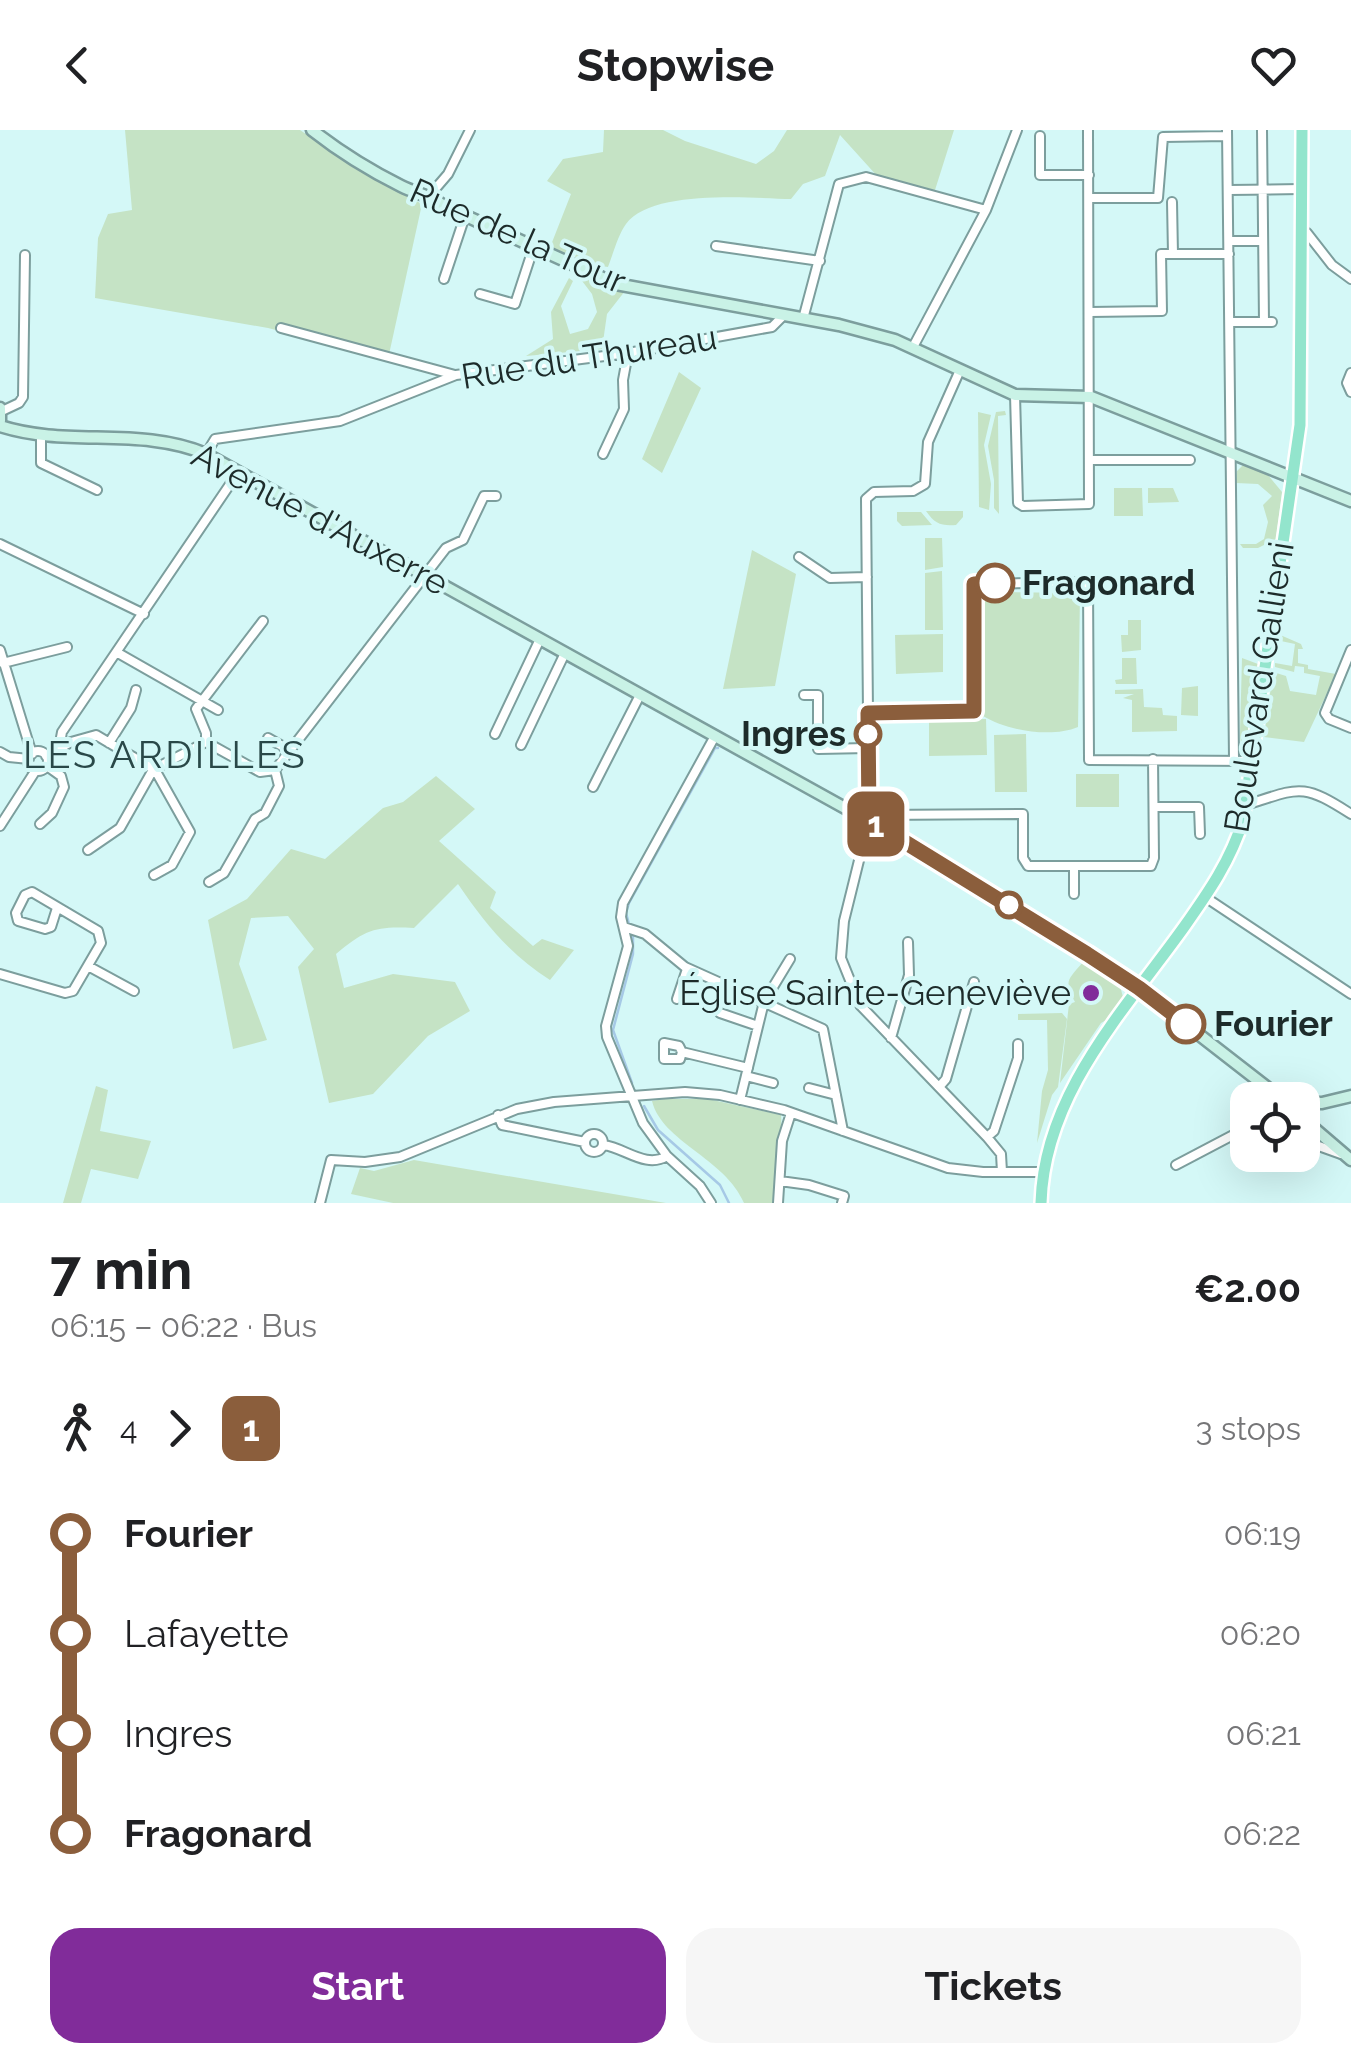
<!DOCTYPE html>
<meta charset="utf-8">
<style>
:root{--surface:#fff;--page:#f6f6f6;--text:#202124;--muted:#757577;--accent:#812c9a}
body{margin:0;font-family:Raleway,sans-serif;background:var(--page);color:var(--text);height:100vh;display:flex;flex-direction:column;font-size:38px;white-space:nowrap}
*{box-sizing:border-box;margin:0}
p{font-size:32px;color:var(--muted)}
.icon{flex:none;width:55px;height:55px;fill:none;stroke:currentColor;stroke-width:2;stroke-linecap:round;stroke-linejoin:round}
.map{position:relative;height:1073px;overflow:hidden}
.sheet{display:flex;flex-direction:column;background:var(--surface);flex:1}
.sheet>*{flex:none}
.badge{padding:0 20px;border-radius:15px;font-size:35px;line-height:65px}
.tools{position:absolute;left:1230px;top:952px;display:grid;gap:20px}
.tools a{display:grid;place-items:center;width:90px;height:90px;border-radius:20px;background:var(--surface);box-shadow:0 10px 40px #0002;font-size:50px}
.map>.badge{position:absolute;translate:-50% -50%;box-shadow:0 0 0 5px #fff}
.legs{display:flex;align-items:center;gap:15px;height:110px;padding:0 50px;font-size:32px}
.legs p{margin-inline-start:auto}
.head{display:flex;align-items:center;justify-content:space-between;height:170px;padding:0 50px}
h1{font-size:55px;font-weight:700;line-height:75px}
.button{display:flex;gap:20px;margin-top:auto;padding:20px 50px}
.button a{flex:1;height:115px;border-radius:30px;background:var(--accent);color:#fff;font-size:40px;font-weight:700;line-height:115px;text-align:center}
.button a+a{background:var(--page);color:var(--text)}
ul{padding:0 50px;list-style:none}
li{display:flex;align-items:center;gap:35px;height:100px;font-size:38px}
li i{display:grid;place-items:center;width:15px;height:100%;margin:0 12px;background:currentColor}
li i::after{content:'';width:25px;height:25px;margin:-12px;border:8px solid;border-radius:50%;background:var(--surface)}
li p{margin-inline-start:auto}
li:first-child i{background:linear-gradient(#0000 50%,currentColor 0)}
li:last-child i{background:linear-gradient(currentColor 50%,#0000 0)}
header{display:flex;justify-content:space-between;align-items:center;height:130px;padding:0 50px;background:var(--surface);font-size:45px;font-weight:700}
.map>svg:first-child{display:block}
.green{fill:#c5e3c5}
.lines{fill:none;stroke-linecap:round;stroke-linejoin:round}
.stream{stroke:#a6c9e6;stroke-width:2.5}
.street-casing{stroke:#7c9e9d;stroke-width:12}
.secondary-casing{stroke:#7c9e9d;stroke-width:15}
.primary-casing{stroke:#fff;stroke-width:16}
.street{stroke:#fff;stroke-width:8}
.secondary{stroke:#c9f2e6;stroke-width:10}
.primary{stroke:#93e5cd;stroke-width:11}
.line-1-casing{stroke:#fff;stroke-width:22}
.line-1{stroke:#8b5e3c;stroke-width:15}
.stop-1-dot{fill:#fff;stroke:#8b5e3c;stroke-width:5}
.poi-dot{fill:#812c9a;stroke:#d4f8f7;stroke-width:4}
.labels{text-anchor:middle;stroke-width:8;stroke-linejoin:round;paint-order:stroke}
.street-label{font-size:35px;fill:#1d2b2a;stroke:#d4f8f7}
.stop-label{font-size:35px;font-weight:bold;fill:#1d2b2a;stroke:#d4f8f7;text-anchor:start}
.poi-label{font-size:35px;fill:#1d2b2a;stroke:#d4f8f7;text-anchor:end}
.neighbourhood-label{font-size:38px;letter-spacing:2.5px;fill:#294848;stroke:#d4f8f7}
</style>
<header><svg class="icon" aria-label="back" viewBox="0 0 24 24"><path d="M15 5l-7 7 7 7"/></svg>Stopwise<svg class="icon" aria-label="heart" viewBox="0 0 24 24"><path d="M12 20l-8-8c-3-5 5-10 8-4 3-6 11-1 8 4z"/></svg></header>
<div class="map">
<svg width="1351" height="1073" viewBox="0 0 1351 1073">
<rect width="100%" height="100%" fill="#d4f8f7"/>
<path class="green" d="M125 0H300L358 40 422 74 388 229 268 198 95 168 98 108 108 84 132 80Z
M604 0H663L685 11 756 34 774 21 787 0H954L935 60 878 47 840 5 825 46 803 54 791 69C751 68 651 59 626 94 618 105 613 124 608 137L570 131 549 120 571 64 547 51 563 29 603 22Z
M576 143 625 161 607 184 602 219 526 226 553 209 551 182 569 148 573 151 561 176 570 204 588 199 597 182 592 164Z
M679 242 701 258 662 343 642 329Z
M1005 281 1006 285 998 286 999 384 994 378V350L988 316 996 282Z
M978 282 991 285 984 315 991 354 989 380 979 377Z
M1243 335 1268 345 1282 362 1276 409 1258 418H1243L1240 414H1256L1264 409 1268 392 1263 375 1272 366 1258 354 1236 353 1237 341Z
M1114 358H1142L1143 386H1114Z
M1148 358H1173L1179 372 1148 373Z
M926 381H963V387L956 395C941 396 935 394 926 381Z
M897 382H921L932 395 902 396 897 391Z
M925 408H942L943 437 925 440Z
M752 420 796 444 775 556 723 559Z
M942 441 943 500H925V443Z
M982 462 1080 463 1078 597C1052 608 1008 601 983 586L981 570Z
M1128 490H1141V520L1122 522 1121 505H1128Z
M943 504V542L896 544 895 505Z
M1278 504 1301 514 1303 519H1298V533L1308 535V539L1336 544 1304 612 1264 607 1273 542 1286 546 1290 561 1316 565 1320 546 1304 543V537L1295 536 1294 542 1275 537V533L1292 536 1295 514 1276 510Z
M1122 528H1136L1137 554H1116L1115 550 1122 549Z
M1242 528 1258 534 1246 615 1241 614 1240 603Z
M1198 556V586L1181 585 1182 558Z
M1143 559 1144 577 1162 578 1163 585 1177 586V601L1132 602V570L1123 568 1134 564H1115V560Z
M986 589 987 625 929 626V590Z
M1026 604 1027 662H995L994 605Z
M1076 644H1119V677H1076Z
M436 646 475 679 439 711 496 762 490 778 533 816 542 809 574 820 550 850C510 825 484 792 458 754L414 798C376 796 366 799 336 824L344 858 393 844 455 852 470 881 428 906 373 964 329 973 298 837 314 819 288 786 251 788 239 834 267 910 233 919 208 790 247 769 291 719 325 729 383 678 403 672Z
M1083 832 1120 856 1123 867 1108 889 1101 893 1060 953 1069 874 1075 872C1064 850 1067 851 1083 832Z
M1062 883 1067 889 1058 957 1052 965 1037 1013 1042 961 1048 940 1047 890H1018V884Z
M96 956 108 960 100 1001 151 1011 138 1049 91 1039 81 1073H63Z
M664 969H708L781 985C783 996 775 1055 772 1073H744C725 1028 662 1012 652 971Z
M414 1030 666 1073H393L351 1064 360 1038 374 1041Z"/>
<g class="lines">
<path class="stream" d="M629 794 626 783 629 773 715 618H718
M632 953 613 900 633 824V806
M644 976 658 1000 720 1055 729 1073"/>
<defs>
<path id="street" d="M1227 0 1234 629
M1262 0 1264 192
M1040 6V45H1089
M1229 60 1301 59
M430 65 448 44 470 0
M1089 68H1158L1163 7 1227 6
M1172 72 1173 124
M1302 102 1307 103 1332 135 1351 149
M1229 111H1263
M716 116 820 131
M444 149 465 86
M480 164 515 174 534 116
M1090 182 1162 181 1161 124H1229
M803 189 839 54 866 47 986 80
M1230 192H1272
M281 198 455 245
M913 217 986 80 1017 0
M960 240 928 312 925 354 913 361 874 362 866 369 869 690 844 791 841 828 860 875 987 1007 1001 1024 1002 1042
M1351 243 1347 253 1351 262
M1015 265 1018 373 1023 376 1089 374 1088 0
M2 281 19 273 23 267 25 125
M41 306V333L97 360
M206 324 215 309 340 291 456 245 628 223 772 197 783 186
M603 324 624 279 623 250 628 223
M1091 330H1190
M0 414 144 484
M799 427 830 448 867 447
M0 520 32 624
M1351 520 1325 583 1329 589 1351 598
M118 523 218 580
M3 533 67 517
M804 565H818V619L868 618
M868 583 973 581V454L1088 452 1089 630 1253 631
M495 604 540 509
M268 608 289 620
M206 612V603L196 579 263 491
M109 613 131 578 136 560
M521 615 565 523
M59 618 62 602 239 341
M28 631a10 10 0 1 1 20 0a10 10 0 1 1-20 0Z
M0 622 9 627 29 629
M46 626 71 612 96 605 150 637H158L206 612 260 642 275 640 446 418 463 410 484 366H496
M154 638 190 702 172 735 154 745
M593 657 640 565
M1246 675C1300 658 1301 652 1351 684
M1154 677H1199L1200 704
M869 690 878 685 1023 684V728L1028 736H1151L1154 728 1153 629
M40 694 52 683 64 657 61 646 47 636
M0 696 36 640
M88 720 120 698 154 638
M1074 737V764
M209 752 224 743 255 689 265 683 279 656 275 640
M1205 767 1351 864
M624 797 645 804 685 837 823 899 843 1001
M88 836 134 861
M0 844 65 863 73 861 101 813 98 801 32 762 25 765 16 783 18 791 45 799 51 797 57 778
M677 869 687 839
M720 883 758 896
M891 908 909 845 908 812
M682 922 680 929H664V913L679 916 682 922 748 938
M746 946 773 953
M939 957 946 949 974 852
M809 958 836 965
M740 970 764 872 790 829
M498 985 502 995 585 1012
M585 1013a9 9 0 1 1 18 0a9 9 0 1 1-18 0Z
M987 1007 994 1001 1018 928V914
M1302 1010 1341 1024
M604 1015C625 1018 646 1039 667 1026
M1176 1035 1235 1004 1248 993
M780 1051 809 1055 844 1066 842 1073
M320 1073 331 1030 365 1032 400 1027 517 979 554 972 685 962 720 965 784 980 948 1038 983 1042H1044
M711 1073 700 1056 667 1026 643 993 607 907 606 896 628 816 621 787 623 773 715 606
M778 1073 782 1011 791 983"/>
<path id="secondary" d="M312 0C340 22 369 40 401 56 417 64 430 65 444 76L616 154 839 195 895 210 1015 265 1091 267 1351 371
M0 278V291
M0 296C68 318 139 296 206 324L919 719 1139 858 1269 959 1287 970
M1302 973H1322L1351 966
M1302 988 1351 1030"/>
<path id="primary" d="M1041 1073C1044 964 1124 881 1184 797 1208 763 1231 730 1243 690L1300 295 1302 0"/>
</defs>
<use href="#street" class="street-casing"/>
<use href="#secondary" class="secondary-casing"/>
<use href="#primary" class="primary-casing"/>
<use href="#street" class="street"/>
<use href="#secondary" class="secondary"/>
<use href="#primary" class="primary"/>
</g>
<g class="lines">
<defs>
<path id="line-1" d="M995 453 974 454V581L868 583 869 690 1087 824 1139 858 1186 894"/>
</defs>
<use href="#line-1" class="line-1-casing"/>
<use href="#line-1" class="line-1"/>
</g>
<g class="stop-1-dot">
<circle cx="995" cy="453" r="18"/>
<circle cx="868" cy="604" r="12"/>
<circle cx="1009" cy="775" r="12"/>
<circle cx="1186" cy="894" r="18"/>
</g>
<circle class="poi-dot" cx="1091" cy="863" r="10"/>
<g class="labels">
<g class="street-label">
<text transform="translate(518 106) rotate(24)" y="12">Rue de la Tour</text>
<text transform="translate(589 227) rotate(-9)" y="12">Rue du Thureau</text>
<text transform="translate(320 389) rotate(28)" y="12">Avenue d'Auxerre</text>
<text transform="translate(1259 557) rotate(-81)" y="12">Boulevard Gallieni</text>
</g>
<g class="stop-label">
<text x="1022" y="465">Fragonard</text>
<text x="846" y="616" text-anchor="end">Ingres</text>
<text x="1214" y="906">Fourier</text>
</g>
<g class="poi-label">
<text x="1071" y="875">Église Sainte-Geneviève</text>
</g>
<g class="neighbourhood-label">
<text x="165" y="638">LES ARDILLES</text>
</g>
</g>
</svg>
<div class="tools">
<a><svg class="icon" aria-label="locate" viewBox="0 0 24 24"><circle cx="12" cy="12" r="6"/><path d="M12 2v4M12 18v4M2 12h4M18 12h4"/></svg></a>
</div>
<b class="badge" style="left:876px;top:694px;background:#8b5e3c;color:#fff">1</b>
</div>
<section class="sheet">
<div class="head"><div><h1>7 min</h1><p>06:15 – 06:22 · Bus</p></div><b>€2.00</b></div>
<div class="legs"><svg class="icon" aria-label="walk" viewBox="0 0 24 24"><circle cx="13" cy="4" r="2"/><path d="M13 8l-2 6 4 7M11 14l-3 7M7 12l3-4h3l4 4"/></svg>4<svg class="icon" aria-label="forward" viewBox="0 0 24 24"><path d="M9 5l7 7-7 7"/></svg><b class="badge" style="background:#8b5e3c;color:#fff">1</b><p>3 stops</p></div>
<ul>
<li><i style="color:#8b5e3c"></i><b>Fourier</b><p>06:19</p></li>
<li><i style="color:#8b5e3c"></i><span>Lafayette</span><p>06:20</p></li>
<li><i style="color:#8b5e3c"></i><span>Ingres</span><p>06:21</p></li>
<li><i style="color:#8b5e3c"></i><b>Fragonard</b><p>06:22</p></li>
</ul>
<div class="button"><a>Start</a><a>Tickets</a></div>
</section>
